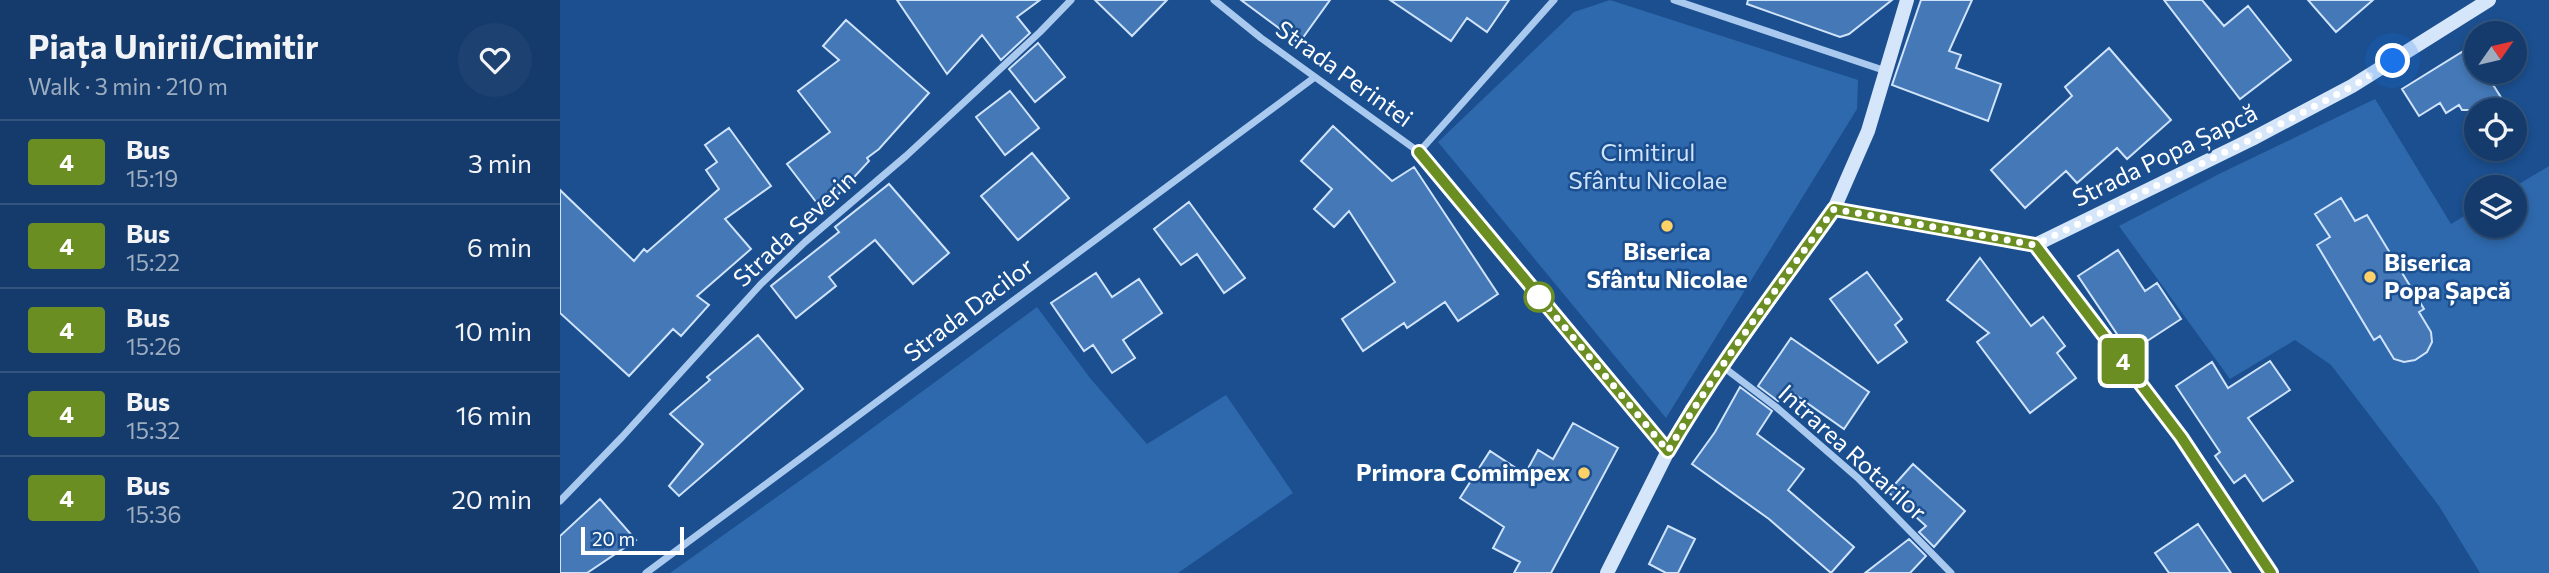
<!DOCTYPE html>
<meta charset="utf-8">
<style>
:root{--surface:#143b6b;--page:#1d4271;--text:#f1f3f6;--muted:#9dadc1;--line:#33557e}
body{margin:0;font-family:Commissioner,sans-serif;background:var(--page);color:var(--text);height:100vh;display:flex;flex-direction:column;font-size:26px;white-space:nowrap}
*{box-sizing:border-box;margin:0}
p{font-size:23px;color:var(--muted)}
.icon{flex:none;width:38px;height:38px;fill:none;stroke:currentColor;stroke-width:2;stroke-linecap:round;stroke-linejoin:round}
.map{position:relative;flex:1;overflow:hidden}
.sheet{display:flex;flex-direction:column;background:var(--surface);width:560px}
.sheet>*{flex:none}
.badge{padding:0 14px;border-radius:5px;font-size:24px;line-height:46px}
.needle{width:46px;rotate:56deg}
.controls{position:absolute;left:1904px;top:21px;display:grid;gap:14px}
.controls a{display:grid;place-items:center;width:63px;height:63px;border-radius:50%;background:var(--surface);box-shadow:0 4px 10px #0003,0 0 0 2px var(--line);font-size:35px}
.scale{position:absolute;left:21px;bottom:18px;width:103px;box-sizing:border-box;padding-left:7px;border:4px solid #fff;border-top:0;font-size:19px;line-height:24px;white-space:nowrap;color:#fff;-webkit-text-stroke:5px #1b4f8f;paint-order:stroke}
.you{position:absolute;width:35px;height:35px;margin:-18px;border:5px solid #fff;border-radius:50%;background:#1a73e8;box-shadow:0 0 0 10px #1a73e833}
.map>.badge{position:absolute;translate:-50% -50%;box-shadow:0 0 0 4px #fff}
.round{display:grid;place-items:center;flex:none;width:74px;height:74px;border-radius:37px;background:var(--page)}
.headline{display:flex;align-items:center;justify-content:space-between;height:119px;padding:0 28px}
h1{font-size:33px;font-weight:700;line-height:52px}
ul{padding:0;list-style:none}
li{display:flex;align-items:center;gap:21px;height:84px;padding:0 28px;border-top:2px solid var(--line)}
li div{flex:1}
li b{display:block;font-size:26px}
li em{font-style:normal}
li .badge{min-width:77px;font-weight:700;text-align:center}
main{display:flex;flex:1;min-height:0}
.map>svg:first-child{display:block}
.green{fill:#2e69ad}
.building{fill:#4478b7;stroke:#cfe3fa;stroke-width:2}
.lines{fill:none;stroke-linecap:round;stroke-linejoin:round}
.street{stroke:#a9c9ee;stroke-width:7}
.secondary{stroke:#d6e6fa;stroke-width:14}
.line-casing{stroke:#fff;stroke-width:16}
.line{stroke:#6b8e23;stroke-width:10}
.walk{stroke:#fff;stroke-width:7;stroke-dasharray:0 12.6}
.poi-dot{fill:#ffd166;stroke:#1b4f8f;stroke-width:2.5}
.stop-dot{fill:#fff;stroke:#6b8e23;stroke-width:3.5}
.labels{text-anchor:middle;stroke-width:5;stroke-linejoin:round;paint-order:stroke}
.street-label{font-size:24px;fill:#fff;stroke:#1b4f8f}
.park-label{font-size:24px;fill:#cfe3fa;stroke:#1b4f8f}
.poi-label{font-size:24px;font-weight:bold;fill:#fff;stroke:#1b4f8f}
</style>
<main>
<section class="sheet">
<div class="headline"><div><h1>Piața Unirii/Cimitir</h1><p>Walk · 3 min · 210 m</p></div><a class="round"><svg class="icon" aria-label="heart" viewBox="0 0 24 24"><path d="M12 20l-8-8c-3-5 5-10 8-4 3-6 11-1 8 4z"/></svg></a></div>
<ul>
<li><span class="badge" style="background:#6b8e23;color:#fff">4</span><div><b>Bus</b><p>15:19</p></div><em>3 min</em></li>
<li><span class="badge" style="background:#6b8e23;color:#fff">4</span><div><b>Bus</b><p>15:22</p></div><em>6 min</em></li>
<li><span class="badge" style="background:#6b8e23;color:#fff">4</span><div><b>Bus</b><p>15:26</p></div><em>10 min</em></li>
<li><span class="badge" style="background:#6b8e23;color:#fff">4</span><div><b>Bus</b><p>15:32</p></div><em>16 min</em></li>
<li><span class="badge" style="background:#6b8e23;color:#fff">4</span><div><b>Bus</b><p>15:36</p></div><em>20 min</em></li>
</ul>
</section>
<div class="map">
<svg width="1989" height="573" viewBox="0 0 1989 573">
<rect width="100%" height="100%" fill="#1b4f8f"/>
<path class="green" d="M1050 0 1298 80 1297 109 1106 418 878 142 1014 12Z
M1815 99 1891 224 1916 209V226H1955L1954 187 1989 166V573H1920L1879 506 1771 365 1735 340 1670 379 1559 226 1661 173Z
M477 307 530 378 587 444 666 395 733 493 618 573H110L269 460Z"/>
<path class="building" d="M337 0H480L457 17 470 33 441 60 422 35 387 74Z
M535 0H607L572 36Z
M681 0H770L739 43Z
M830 0H949L927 32 907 18 891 41Z
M1188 0H1332L1289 34 1280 37 1187 4Z
M1361 0H1412L1389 51 1401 55 1396 68 1441 84 1428 121 1332 85Z
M1604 0H1642L1664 26 1688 6 1731 60 1680 99Z
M1748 0H1813L1776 32Z
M286 20 369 93 319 149 307 158 309 161 263 211 227 164 270 132 238 91 279 60 263 46Z
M478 43 505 77 475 102 449 69Z
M1910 47 1916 58V72H1925L1949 110H1902L1899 105 1886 113 1880 103 1859 116 1842 89Z
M1549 48 1611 120 1567 159 1557 148 1517 183 1506 171 1465 208 1431 170 1512 96 1505 87Z
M450 91 479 128 445 155 416 117Z
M773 126 832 181 854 167 938 294 898 321 885 302 847 328 844 323 803 351 782 319 835 282 789 211 774 227 754 209 772 189 741 161Z
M169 128 211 186 165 219 191 249 137 296 149 305 121 336 113 329 69 376 0 313V190L74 261 84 249 87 252 159 189 146 170 157 162 145 145Z
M472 153 509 198 458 240 421 196Z
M329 184 389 253 353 284 315 240 269 277 276 286 236 318 211 286 279 232 275 227Z
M1781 198 1795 221 1807 215 1864 309 1859 312 1871 332 1872 342 1867 352 1855 360 1844 362 1834 359 1820 336 1814 340 1757 245 1770 237 1755 214Z
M629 202 685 278 664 293 637 254 621 265 594 229Z
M1558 250 1585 291 1597 283 1621 319 1578 347 1571 337 1563 343 1518 276Z
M1420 258 1471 326 1483 317 1505 346 1497 353 1516 378 1470 413 1417 342 1429 333 1387 300Z
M1307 272 1342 319 1335 325 1347 342 1318 363 1270 299Z
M536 273 552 297 579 279 602 313 563 340 575 358 552 373 533 345 524 351 491 303Z
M198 335 243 389 119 496 109 486 143 444 110 414 150 380 147 377Z
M1231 338 1309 392 1284 429 1227 389 1218 401 1198 386Z
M1710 361 1730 390 1688 418 1733 481 1703 501 1685 475 1674 483 1655 456 1660 452 1616 386 1652 362 1668 388Z
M1180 387 1212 411 1197 434 1244 469 1228 490 1294 547 1271 573 1209 519 1132 464 1155 432Z
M1013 423 1058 448 991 573H954L960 562 933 548 944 527 900 498 930 451 965 474 978 450 993 459Z
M1353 464 1405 511 1374 547 1359 532 1366 526 1328 492Z
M40 499 76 540 27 573H0V536Z
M1638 524 1671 573H1609L1595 553Z
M1108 526 1135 539 1118 573H1106L1089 564Z
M1349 539 1366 556 1350 573H1305Z"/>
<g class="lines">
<path class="street" d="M654 0 701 38 859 152 1108 451
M1114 0 1326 71
M859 152 994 0
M1475 245 1621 437 1711 573
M1162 366 1216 407 1298 478 1391 573
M0 501 62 437 201 284 245 242 346 156 480 32 511 0
M86 573 755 77"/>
<path class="secondary" d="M1274 209 1475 245 1692 139 1792 86 1929 0
M1047 573 1108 451 1132 409 1274 209 1308 131 1347 0"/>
</g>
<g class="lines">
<defs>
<path id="line" d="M859 152 1108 451C1157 367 1217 289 1274 209L1475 245 1621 437 1711 573"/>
</defs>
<use href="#line" class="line-casing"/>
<use href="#line" class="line"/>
<path class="walk" d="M979 297 976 293 1108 451C1157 367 1217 289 1274 209L1475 245 1692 139 1793 86 1833 61"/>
</g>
<g class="poi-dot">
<circle cx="1107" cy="226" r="7"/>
<circle cx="1810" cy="277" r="7"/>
<circle cx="1024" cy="473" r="7"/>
</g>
<circle class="stop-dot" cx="979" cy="297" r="14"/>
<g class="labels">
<g class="street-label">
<text transform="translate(784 74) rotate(36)" y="8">Strada Perintei</text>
<text transform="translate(1605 156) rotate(-26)" y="8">Strada Popa Șapcă</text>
<text transform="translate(235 229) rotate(-43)" y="8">Strada Severin</text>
<text transform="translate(409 310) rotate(-37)" y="8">Strada Dacilor</text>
<text transform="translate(1292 453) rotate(42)" y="8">Intrarea Rotarilor</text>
</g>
<g class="park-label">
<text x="1088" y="161">Cimitirul<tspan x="1088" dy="28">Sfântu Nicolae</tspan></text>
</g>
<g class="poi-label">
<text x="1107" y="260">Biserica<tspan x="1107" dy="28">Sfântu Nicolae</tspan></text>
<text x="1824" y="271" text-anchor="start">Biserica<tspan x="1824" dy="28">Popa Șapcă</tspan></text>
<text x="1010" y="481" text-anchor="end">Primora Comimpex</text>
</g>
</g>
</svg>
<div class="controls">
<a><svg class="needle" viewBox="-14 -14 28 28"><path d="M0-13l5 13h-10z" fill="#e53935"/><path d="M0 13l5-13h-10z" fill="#9dadc1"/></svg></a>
<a><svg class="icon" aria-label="locate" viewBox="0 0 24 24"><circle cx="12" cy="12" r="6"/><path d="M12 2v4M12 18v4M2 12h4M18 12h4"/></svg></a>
<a><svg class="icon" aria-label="layers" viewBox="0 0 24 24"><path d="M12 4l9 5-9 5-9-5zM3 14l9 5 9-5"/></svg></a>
</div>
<div class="scale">20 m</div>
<div class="you" style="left:1833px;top:61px"></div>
<b class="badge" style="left:1563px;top:361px;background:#6b8e23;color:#fff">4</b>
</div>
</main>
